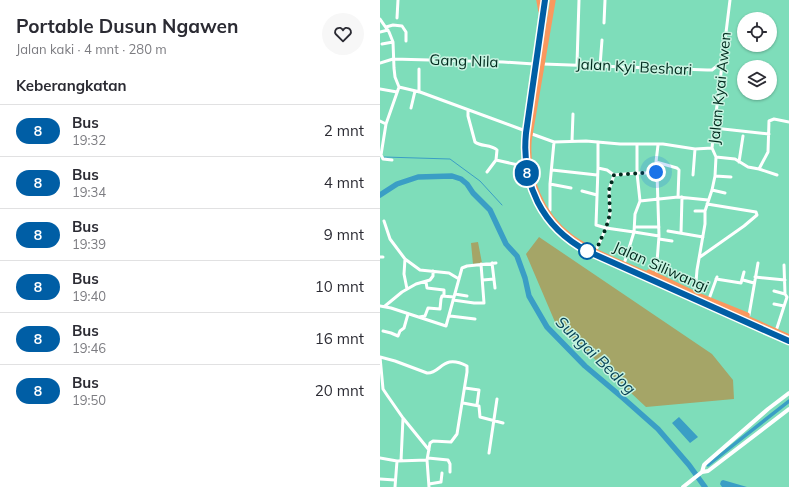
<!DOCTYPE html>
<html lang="id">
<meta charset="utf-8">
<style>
:root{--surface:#fff;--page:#f7f7f7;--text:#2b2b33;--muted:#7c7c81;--line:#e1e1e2}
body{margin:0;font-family:Mulish,sans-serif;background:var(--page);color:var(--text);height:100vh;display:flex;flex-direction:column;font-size:15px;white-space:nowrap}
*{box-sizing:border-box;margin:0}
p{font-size:13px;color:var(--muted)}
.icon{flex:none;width:22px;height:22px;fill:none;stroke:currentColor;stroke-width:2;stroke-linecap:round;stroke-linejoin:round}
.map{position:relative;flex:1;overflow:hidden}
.drawer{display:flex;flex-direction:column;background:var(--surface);width:380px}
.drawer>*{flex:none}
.badge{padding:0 8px;border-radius:13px;font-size:14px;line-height:26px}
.fabs{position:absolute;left:357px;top:12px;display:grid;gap:8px}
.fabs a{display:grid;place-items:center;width:40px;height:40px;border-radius:50%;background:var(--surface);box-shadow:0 1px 3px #0004;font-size:20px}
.you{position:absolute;width:20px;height:20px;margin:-10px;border:3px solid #fff;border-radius:50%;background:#1a73e8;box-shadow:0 0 0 6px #1a73e833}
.map>.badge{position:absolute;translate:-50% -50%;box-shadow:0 0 0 2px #fff}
h2{padding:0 16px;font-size:15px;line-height:36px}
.round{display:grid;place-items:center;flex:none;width:42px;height:42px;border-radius:21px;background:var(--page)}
.summary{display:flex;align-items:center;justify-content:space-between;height:68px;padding:0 16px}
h1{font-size:19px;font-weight:700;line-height:30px}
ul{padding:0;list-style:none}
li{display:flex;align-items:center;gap:12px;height:52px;padding:0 16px;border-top:1px solid var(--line)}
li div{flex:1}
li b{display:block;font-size:15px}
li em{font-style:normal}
li .badge{min-width:44px;font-weight:700;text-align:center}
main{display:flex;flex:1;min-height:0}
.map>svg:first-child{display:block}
.green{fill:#a5a567}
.water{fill:#3a9ec5}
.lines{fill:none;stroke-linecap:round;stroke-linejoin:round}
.stream{stroke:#3a9ec5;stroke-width:1}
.canal{stroke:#3a9ec5;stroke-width:3.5}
.river{stroke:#3a9ec5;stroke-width:5.5}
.minor{stroke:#fff;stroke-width:3}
.tertiary{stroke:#fff;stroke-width:4}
.trunk{stroke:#fa985e;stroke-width:5.5}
.line-casing{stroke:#fff;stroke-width:9}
.line{stroke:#005ea5;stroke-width:6}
.walk{stroke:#002a1d;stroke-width:4;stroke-dasharray:0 7.2}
.stop-dot{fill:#fff;stroke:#005ea5;stroke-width:2}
.labels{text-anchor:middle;stroke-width:3;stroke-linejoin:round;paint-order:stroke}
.street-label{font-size:15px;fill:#002a1d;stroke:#c7f3e1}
.water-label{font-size:16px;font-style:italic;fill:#074257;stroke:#c7f3e1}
</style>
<main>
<section class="drawer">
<div class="summary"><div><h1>Portable Dusun Ngawen</h1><p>Jalan kaki · 4 mnt · 280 m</p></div><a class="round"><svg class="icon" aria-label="heart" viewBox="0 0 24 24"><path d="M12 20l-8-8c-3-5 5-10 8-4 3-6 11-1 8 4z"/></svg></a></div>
<h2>Keberangkatan</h2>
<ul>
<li><span class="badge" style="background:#005ea5;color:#fff">8</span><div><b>Bus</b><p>19:32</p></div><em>2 mnt</em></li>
<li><span class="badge" style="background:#005ea5;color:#fff">8</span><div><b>Bus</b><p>19:34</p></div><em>4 mnt</em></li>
<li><span class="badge" style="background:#005ea5;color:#fff">8</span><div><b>Bus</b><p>19:39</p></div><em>9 mnt</em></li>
<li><span class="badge" style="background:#005ea5;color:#fff">8</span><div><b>Bus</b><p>19:40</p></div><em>10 mnt</em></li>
<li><span class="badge" style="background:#005ea5;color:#fff">8</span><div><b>Bus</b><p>19:46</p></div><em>16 mnt</em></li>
<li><span class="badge" style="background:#005ea5;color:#fff">8</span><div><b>Bus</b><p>19:50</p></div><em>20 mnt</em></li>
</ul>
</section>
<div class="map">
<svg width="409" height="487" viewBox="0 0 409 487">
<rect width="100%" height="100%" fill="#7eddba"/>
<path class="green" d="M159 237 332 354 353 380 354 399 266 407 175 322 146 254Z
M98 242 102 263 93 264 91 243Z"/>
<path class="water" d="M299 417 318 437 310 443 292 423Z
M343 480 367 487H342L340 484 341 481Z"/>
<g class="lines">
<path class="stream" d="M4 157 70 159 100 181 122 205"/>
<path class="canal" d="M328 465 409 401"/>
<path class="river" d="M0 195 17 184 38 177 72 176 81 179 87 184 93 193 110 210 126 244 137 256 145 278 149 296 167 327 205 366 243 398 278 429 309 465 325 487"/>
<path class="minor" d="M17 18 18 0
M0 19 9 32 13 42 14 68 15 77 19 87 40 92 143 130
M224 23 225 0
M6 27 13 25 22 26 26 32V41
M0 32 8 30
M2 44 13 42
M0 63 13 59 123 62 154 64
M163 64 327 70H332L342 62
M197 64 199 0
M220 66 222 40
M0 89 17 92
M39 92V69
M31 108 35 91
M88 110V116L95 142C101 147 111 144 117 150L116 160 107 172
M0 121 6 124
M334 128 389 134
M152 134 174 142 206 141 240 144H283L315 149 332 148
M192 141 193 114
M218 142V168L227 170 234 175 257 173 260 201 298 197 328 200
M257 145V173H277L279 236 276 275
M278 145 276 162 297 168 299 170 298 197
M336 157 355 159 368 167 379 169 388 152 389 121 394 119 409 122
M12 160 3 159 1 155 6 124 19 87
M116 160 143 166
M359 162 363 136
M218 168 216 225 226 228 254 232 255 214 260 201
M379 169 397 175
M172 170 217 175
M313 175 315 149
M335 176 351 177
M170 184 191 188
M332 190 345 193
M202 191 217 195
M170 210V184L174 142
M315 211H325
M4 221 10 239 25 259 40 270 69 273 79 279
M255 227H279
M288 231 323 237
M301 233 302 197
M279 239 292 241
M217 248 226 228 230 214 229 190 234 175
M0 257H3
M320 257 364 226 377 215 376 212 327 204
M25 259 24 274 27 289
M245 261 254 232 279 236
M112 263 115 288
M375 277 405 280
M336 279 361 283 364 272
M103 280 114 279
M363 280 374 283
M46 282 47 288 64 290V296
M394 291 405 294
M75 294 87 296
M315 294 317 270 325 224V211L332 190 335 176 336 157 332 148 333 138 350 0
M329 299 337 277
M73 300 94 303H104L101 264
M394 304 404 306
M0 306 11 308 66 326 82 268 87 266 116 263
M5 306 22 292 36 284 50 280 53 276V271
M369 315 378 263
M70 316 95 319
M39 317 45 316 48 308 60 309 61 299 62 296 74 297
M397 328 407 297 405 294 404 265
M3 331 11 333 18 336 20 331 24 328 28 314
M0 357 15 361 47 373C61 374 62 353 87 366V372L77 434 71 442 53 441 50 443 47 460 49 487
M0 357 3 389 7 395 23 418 21 461
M85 388 99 390 97 405
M83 403 99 406 100 417 123 423
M23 418 49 450
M109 453 117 399
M0 458 17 461 47 460
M48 458 68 460 70 464V472
M0 479 15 480
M49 484 61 482 62 473
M15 487 17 461"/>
<path class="tertiary" d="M322 472 324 465 326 463 388 409 409 393
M303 487 322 472 328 471 332 468 409 409"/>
<path class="trunk" d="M159 0 161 11
M165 0 146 133C141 184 162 227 207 251L409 341
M173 0 149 140C146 177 161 215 191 237 215 254 245 264 271 276
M269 272 315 294 367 315
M362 316 409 337"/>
</g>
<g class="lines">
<defs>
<path id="line" d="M165 0 146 133C141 184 162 227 207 251L409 341"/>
</defs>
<use href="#line" class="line-casing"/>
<use href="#line" class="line"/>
<path class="walk" d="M207 251 217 248 226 228 230 214 229 190 234 175 276 172"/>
</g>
<circle class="stop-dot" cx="207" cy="251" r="8"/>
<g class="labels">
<g class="street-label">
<text transform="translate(84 61) rotate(2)" y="5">Gang Nila</text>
<text transform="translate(254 67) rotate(3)" y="5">Jalan Kyi Beshari</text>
<text transform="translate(340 88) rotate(-84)" y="5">Jalan Kyai Awen</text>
<text transform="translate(281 267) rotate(24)" y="5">Jalan Siliwangi</text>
</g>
<g class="water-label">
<text transform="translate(216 355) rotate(44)" y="6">Sungai Bedog</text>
</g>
</g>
</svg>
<div class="fabs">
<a><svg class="icon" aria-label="locate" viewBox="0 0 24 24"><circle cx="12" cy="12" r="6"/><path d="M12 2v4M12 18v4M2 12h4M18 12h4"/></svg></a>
<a><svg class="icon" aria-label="layers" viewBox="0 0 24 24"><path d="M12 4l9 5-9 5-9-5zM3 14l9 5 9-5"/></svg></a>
</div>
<div class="you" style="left:276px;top:172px"></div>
<b class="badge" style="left:147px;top:173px;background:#005ea5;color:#fff">8</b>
</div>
</main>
